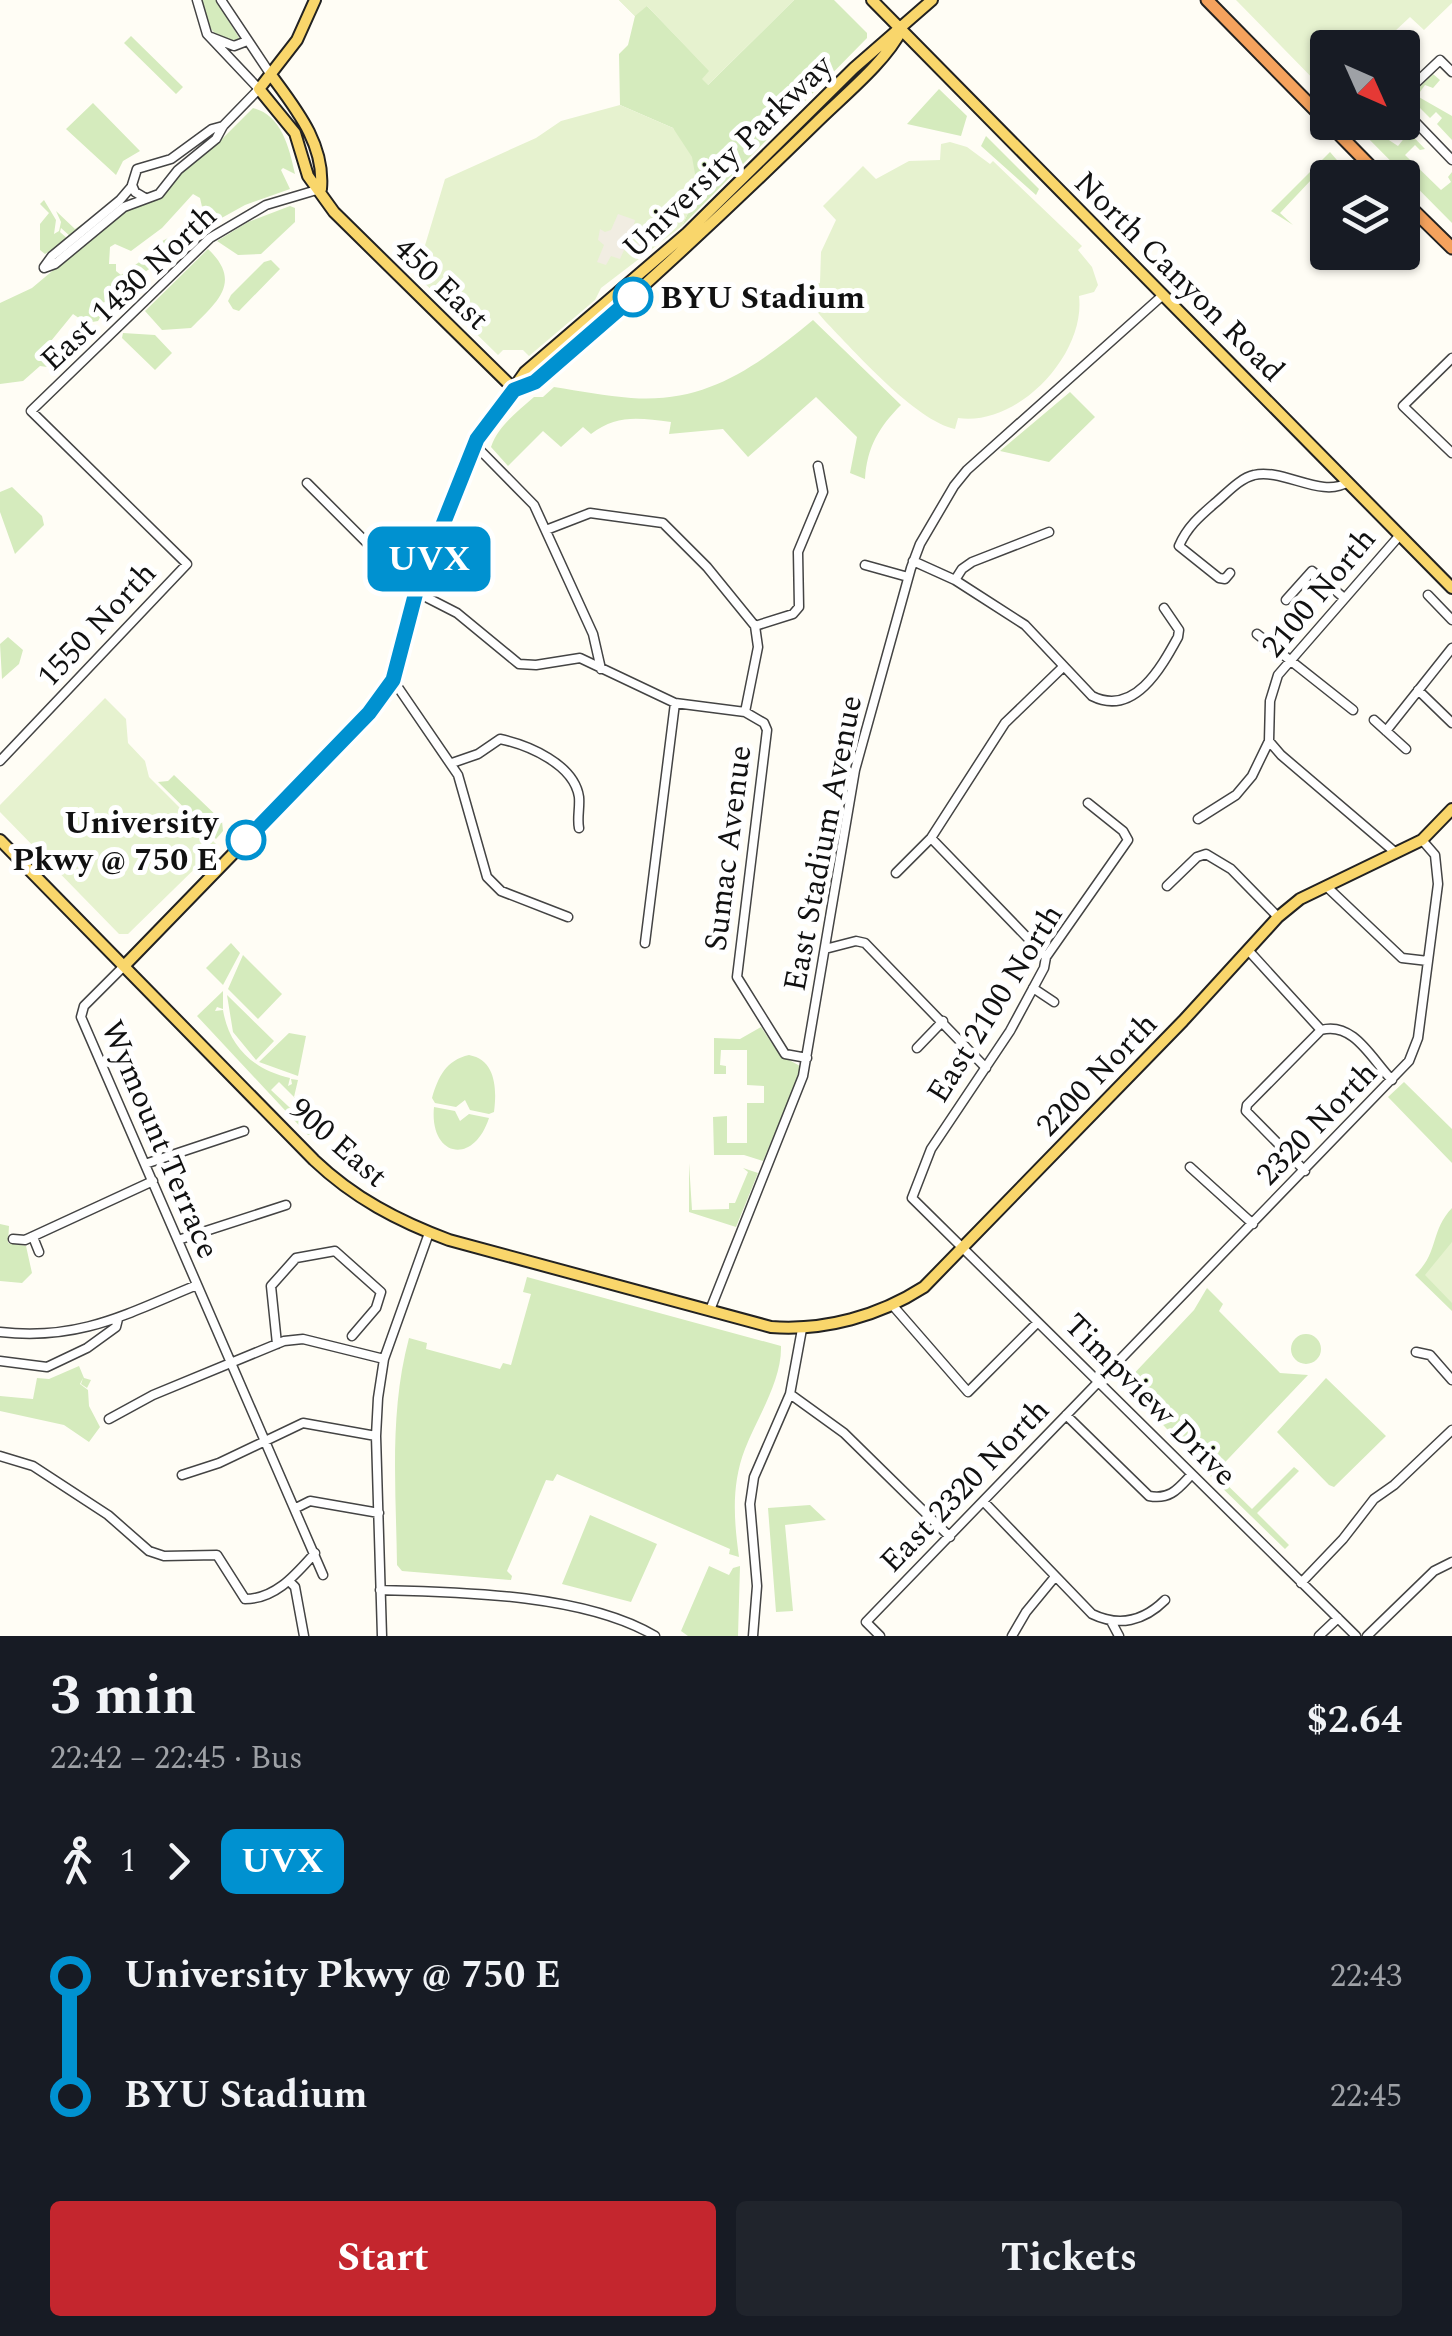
<!DOCTYPE html>
<meta charset="utf-8">
<style>
:root{--surface:#171b24;--page:#20242c;--text:#f1f3f6;--muted:#9ea1a6;--accent:#c4262e}
body{margin:0;font-family:Spectral,serif;background:var(--page);color:var(--text);height:100vh;display:flex;flex-direction:column;font-size:38px;white-space:nowrap}
*{box-sizing:border-box;margin:0}
p{font-size:32px;color:var(--muted)}
.icon{flex:none;width:55px;height:55px;fill:none;stroke:currentColor;stroke-width:2;stroke-linecap:round;stroke-linejoin:round}
.map{position:relative;height:1636px;overflow:hidden}
.panel{display:flex;flex-direction:column;background:var(--surface);flex:1}
.panel>*{flex:none}
.badge{padding:0 20px;border-radius:15px;font-size:35px;line-height:65px}
.needle{width:65px;rotate:135deg}
.fabs{position:absolute;left:1310px;top:30px;display:grid;gap:20px}
.fabs a{display:grid;place-items:center;width:110px;height:110px;border-radius:10px;background:var(--surface);box-shadow:0 2px 8px #0004;font-size:50px}
.map>.badge{position:absolute;translate:-50% -50%;box-shadow:0 0 0 5px #fff}
.legs{display:flex;align-items:center;gap:15px;height:110px;padding:0 50px;font-size:32px}
.legs p{margin-inline-start:auto}
.headline{display:flex;align-items:center;justify-content:space-between;height:170px;padding:0 50px}
h1{font-size:55px;font-weight:700;line-height:75px}
.cta{display:flex;gap:20px;margin-top:auto;padding:20px 50px}
.cta a{flex:1;height:115px;border-radius:10px;background:var(--accent);color:#fff;font-size:40px;font-weight:700;line-height:115px;text-align:center}
.cta a+a{background:var(--page);color:var(--text)}
ul{padding:0 50px;list-style:none}
li{display:flex;align-items:center;gap:35px;height:120px;font-size:38px}
li i{display:grid;place-items:center;width:15px;height:100%;margin:0 12px;background:currentColor}
li i::after{content:'';width:25px;height:25px;margin:-12px;border:8px solid;border-radius:50%;background:var(--surface)}
li p{margin-inline-start:auto}
li:first-child i{background:linear-gradient(#0000 50%,currentColor 0)}
li:last-child i{background:linear-gradient(currentColor 50%,#0000 0)}
.map>svg:first-child{display:block}
.green{fill:#d5ebbd}
.pitch{fill:#e6f2cf}
.plaza{fill:#f1ede2}
.lines{fill:none;stroke-linecap:round;stroke-linejoin:round}
.minor-casing{stroke:#444;stroke-width:11}
.major-casing{stroke:#222;stroke-width:14}
.highway-casing{stroke:#222;stroke-width:15}
.minor{stroke:#fff;stroke-width:8}
.major{stroke:#f9d66b;stroke-width:10}
.highway{stroke:#f5a25d;stroke-width:11}
.line-1-casing{stroke:#fff;stroke-width:22}
.line-1{stroke:#0091d0;stroke-width:15}
.stop-1-dot{fill:#fff;stroke:#0091d0;stroke-width:5}
.labels{text-anchor:middle;stroke-width:10;stroke-linejoin:round;paint-order:stroke}
.street-label{font-size:32px;fill:#111;stroke:#fff}
.stop-label{font-size:32px;font-weight:bold;fill:#111;stroke:#fff;text-anchor:start}
</style>
<div class="map">
<svg width="1452" height="1636" viewBox="0 0 1452 1636">
<rect width="100%" height="100%" fill="#fffdf5"/>
<path class="green" d="M201 0H216L241 41 235 43C212 36 204 25 201 0Z
M619 0H652L647 6 710 71 708 85 794 0H834L867 33V38L682 226 698 191 673 128 620 105 619 54 628 45 635 16Z
M131 36 183 87 176 94 124 43Z
M1433 74 1440 80 1433 88 1425 85 1417 96 1452 116V140L1437 124 1442 118 1436 112 1430 118 1409 97Z
M939 89 967 116 961 136 907 124Z
M93 103 140 151 123 161 116 175 66 129Z
M253 108C281 115 289 146 295 174L283 168 281 170 290 189 245 205 218 220 216 213 203 211 200 198 193 194 162 228 131 251 115 244 110 247 109 264H116V271L121 275 145 258 151 247 168 238 176 243C171 253 149 270 139 276 131 298 118 297 99 304L102 314 98 321 86 323 73 314 51 341 61 349 47 367 40 366 23 381 0 384V303L32 288 125 210 161 198 182 171 220 141Z
M1363 123H1372L1369 127 1398 146 1406 136 1402 132 1404 127 1425 149 1420 150 1415 145 1405 155 1441 190 1451 182 1448 177 1452 172V223L1359 129Z
M986 136 1039 189 1036 195 981 146Z
M1330 152 1349 174 1343 177 1328 162 1280 213 1293 225 1271 211Z
M44 200 56 220 54 234 59 231 61 222 56 211 75 229 84 223 71 237 61 228 60 232 68 239 45 254 40 250V224L49 213 40 204Z
M290 206 295 208V222L261 254 238 255 217 241 248 222Z
M208 249C243 282 217 302 191 328L162 330 145 311Z
M271 260 280 269 239 311 233 309 228 301 231 295 264 262Z
M813 320 901 405C879 427 867 447 865 479L850 473 857 437 816 397 748 457 723 429 669 434 671 422C639 418 617 414 591 434L583 427 561 447 543 431 508 466 491 447C498 426 517 412 534 397H543L554 387C580 391 606 396 631 398 708 404 758 365 813 320Z
M123 333 155 335 172 353 155 370 122 338Z
M1070 392 1095 417 1049 462 1000 451Z
M12 487 42 516 44 525 15 554 0 512V492Z
M8 637 23 650 19 664 2 679 0 644Z
M174 775 222 821 223 831 216 839 158 782 168 781Z
M231 943 240 953 223 985 206 968Z
M243 955 282 994 258 1019 228 989Z
M223 991V1009L217 1007 215 1011 223 1010C229 1047 254 1070 290 1078L288 1086 292 1084 291 1079 298 1080 294 1097 302 1099 301 1104 279 1082 271 1090 305 1122 331 1130V1132L320 1130 308 1135 197 1016Z
M227 995 274 1041 256 1060 233 1032Z
M761 1027 780 1055 800 1066V1074L763 1161 744 1155H714L713 1117 727 1116V1143H747V1103H764V1086L747 1085V1050H721L720 1065 726 1066V1074H714V1038L740 1039Z
M289 1033 306 1036 298 1076 259 1062Z
M469 1055C496 1060 497 1089 494 1112L489 1114 470 1110 465 1100 456 1107 435 1103 432 1098C438 1077 446 1060 469 1055Z
M1404 1082 1452 1129V1163L1388 1097Z
M434 1107 455 1111 460 1121 469 1114 489 1118C473 1167 429 1156 434 1107Z
M689 1163 692 1210 729 1209V1203H735L748 1172 743 1168 758 1173 736 1227 689 1212Z
M1452 1208V1311L1415 1275C1439 1253 1430 1231 1452 1208Z
M0 1224 9 1226 8 1243 26 1246 32 1273 22 1283 0 1281Z
M527 1277 781 1346C782 1381 757 1418 745 1449 731 1485 734 1521 739 1557L729 1554 730 1549 557 1474 553 1481 546 1480 507 1571 512 1576 511 1580 402 1571 397 1565C396 1488 389 1413 409 1338L427 1343 426 1349 500 1369 503 1363 511 1365 531 1294 523 1292Z
M1207 1288 1223 1304 1219 1311 1280 1373 1308 1375 1211 1477C1198 1453 1174 1439 1157 1418 1147 1405 1141 1392 1128 1380L1194 1310Z
M1291 1349a15 15 0 1 1 30 0a15 15 0 1 1-30 0Z
M79 1366 84 1378 91 1380 87 1388 81 1384 83 1378 80 1384 88 1390 89 1406 100 1427 89 1442 64 1425 0 1411V1396L33 1399 37 1378 49 1379Z
M1326 1378 1386 1436 1334 1487 1329 1485 1277 1432Z
M1294 1467 1299 1471 1257 1513 1289 1545 1285 1549 1216 1482 1220 1478 1252 1509Z
M810 1505 826 1520 785 1525 793 1611 776 1612 768 1508Z
M590 1515 657 1544 631 1602 562 1584Z
M709 1566 729 1575 733 1568 740 1566 738 1636H688L681 1631Z"/>
<path class="pitch" d="M619 0H794L708 85 702 79 709 71 647 6 635 16Z
M1236 0H1452V3L1424 30 1410 17 1378 47 1328 48 1327 93Z
M620 105 673 128 692 157 698 191 682 226 601 288 595 300 529 356 523 350H503L498 355 409 268 423 252 445 179 536 138 561 121Z
M950 142 967 147 990 164 993 161 1082 246 1078 250 1092 267 1098 285 1094 292 1079 296C1086 354 1018 427 958 418L955 429C916 421 854 351 825 321L814 308 807 286 820 283 821 252 836 220 823 206 863 166 876 179 909 161 940 160 941 144Z
M105 698 126 719 128 743 145 761 149 777 218 846 128 934H119L0 812V805Z
M1452 1242V1303L1425 1275Z"/>
<path class="plaza" d="M618 214 635 220 630 240 648 248 636 255 624 250 620 259 611 256 606 265 597 262 604 245 598 240 600 229 605 232 611 230Z"/>
<g class="lines">
<defs>
<path id="minor" d="M221 0 271 75
M211 37 234 46 247 41
M1402 96 1440 60 1452 72
M1402 108 1452 160
M145 198 135 192 132 185 137 169 171 159 212 129 223 126
M44 267 52 256 120 200 132 186
M44 268 55 264 124 207 159 194 178 170 216 139 223 126 259 89 207 34 197 0
M1452 358 1403 406 1452 453
M474 444 534 505 593 634 601 669
M307 483 416 592 457 613 519 664 536 665 580 658 675 703 745 712 764 723 767 730 737 977 785 1054 807 1058
M546 530 590 513 663 523 707 567 755 626
M913 561 955 580 1025 625 1092 696C1134 717 1161 668 1178 637L1179 630 1164 608
M865 565 908 577
M1230 573 1225 579 1219 578 1179 546C1187 527 1200 516 1215 503 1226 494 1240 478 1254 475 1283 468 1322 499 1348 482
M955 580 962 569 972 562 1049 532
M1428 595 1452 620
M1286 600 1312 571 1343 597
M755 626 793 614 799 607 798 552 823 492 818 466
M1257 634 1353 710
M393 680 458 775 487 877 501 891 568 917
M1418 690 1452 723
M745 712 758 647 755 626
M1374 720 1406 749
M1386 731 1452 648
M1269 741 1281 755 1396 853
M0 761 187 564 31 411 210 238 266 205 320 189
M452 763 478 754 500 739C528 745 574 764 579 797 580 808 577 818 579 828
M1088 803 1123 831 1128 840 1046 957 1044 968 1010 1031 931 1149 912 1198 1356 1636
M1198 819 1236 795 1252 776 1269 741 1270 701 1278 675 1400 535
M931 838 1046 957
M896 873 931 838 1005 723 1063 667
M1167 886 1197 857 1206 854 1231 869 1278 917
M1326 886 1402 958 1428 961
M645 943 675 703
M825 949 856 941 865 943 986 1068
M1248 950 1321 1030
M125 965 84 1006 81 1017 323 1575
M1033 988 1054 1002
M1321 1030C1354 1021 1372 1060 1392 1080
M917 1048 943 1021
M145 1164 244 1131
M1190 1167 1253 1224
M1305 1171 1246 1111 1247 1105 1321 1030
M33 1237 39 1252
M13 1239 25 1240 153 1181
M178 1240 286 1205
M894 1307 968 1392 1037 1323
M710 1310 803 1076 855 770 911 568 920 544 954 486 967 470 1163 295
M0 1332C80 1341 126 1314 197 1285
M277 1344 271 1286 296 1258 335 1251 381 1292 376 1308 352 1336
M1416 1352 1430 1355 1452 1380
M0 1361 47 1367 87 1348 116 1327 118 1319
M790 1394 844 1433 950 1537
M1066 1415 1149 1496C1170 1500 1178 1489 1191 1475
M109 1419 153 1395 284 1341 303 1339 384 1359
M0 1456 33 1466 108 1515 149 1551 164 1556 217 1555 245 1599C276 1599 296 1574 315 1553
M182 1475 219 1463 303 1423 376 1436
M984 1502 1092 1614C1119 1627 1144 1621 1165 1600
M296 1508 310 1501 379 1513
M289 1581 295 1587 304 1636
M1301 1583 1343 1539 1374 1499 1394 1485 1452 1430
M380 1590C462 1592 585 1594 655 1636
M1111 1621 1119 1636
M382 1636 376 1436 378 1398 384 1359 429 1233
M753 1636 757 1586 750 1504 754 1477 790 1394 802 1329
M880 1636 866 1622 1409 1061 1418 1038 1438 884 1435 855 1422 840
M1012 1636 1026 1612 1054 1578
M1319 1636 1338 1618
M1367 1636 1434 1571 1452 1562"/>
<path id="major" d="M315 0 297 40 259 89 295 133 308 176 334 212 515 390
M872 0 1452 588
M271 75C296 109 325 144 321 189
M515 390 535 382C631 299 724 213 815 124 842 97 886 62 902 29
M0 840 314 1160C354 1198 398 1221 449 1240L771 1327C825 1331 879 1316 924 1287L1183 1021 1278 917 1300 899 1422 840 1452 809
M125 965 359 724 393 680 416 592 474 444 525 372 687 233 854 68 932 0"/>
<path id="highway" d="M1207 0 1382 178
M1402 199 1452 248"/>
</defs>
<use href="#minor" class="minor-casing"/>
<use href="#major" class="major-casing"/>
<use href="#highway" class="highway-casing"/>
<use href="#minor" class="minor"/>
<use href="#major" class="major"/>
<use href="#highway" class="highway"/>
</g>
<g class="lines">
<defs>
<path id="line-1" d="M246 840 369 713 393 680 416 592 477 439 514 390 535 382 633 297"/>
</defs>
<use href="#line-1" class="line-1-casing"/>
<use href="#line-1" class="line-1"/>
</g>
<g class="stop-1-dot">
<circle cx="633" cy="297" r="18"/>
<circle cx="246" cy="840" r="18"/>
</g>
<g class="labels">
<g class="street-label">
<text transform="translate(727 156) rotate(-44)" y="11">University Parkway</text>
<text transform="translate(1180 276) rotate(45)" y="11">North Canyon Road</text>
<text transform="translate(442 283) rotate(44)" y="11">450 East</text>
<text transform="translate(128 287) rotate(-43)" y="11">East 1430 North</text>
<text transform="translate(1318 592) rotate(-50)" y="11">2100 North</text>
<text transform="translate(96 624) rotate(-47)" y="11">1550 North</text>
<text transform="translate(822 843) rotate(-79)" y="11">East Stadium Avenue</text>
<text transform="translate(727 848) rotate(-83)" y="11">Sumac Avenue</text>
<text transform="translate(994 1003) rotate(-58)" y="11">East 2100 North</text>
<text transform="translate(1096 1074) rotate(-46)" y="11">2200 North</text>
<text transform="translate(1316 1123) rotate(-46)" y="11">2320 North</text>
<text transform="translate(161 1139) rotate(67)" y="11">Wymount Terrace</text>
<text transform="translate(339 1142) rotate(41)" y="11">900 East</text>
<text transform="translate(1151 1399) rotate(45)" y="11">Timpview Drive</text>
<text transform="translate(964 1485) rotate(-46)" y="11">East 2320 North</text>
</g>
<g class="stop-label">
<text x="660" y="308">BYU Stadium</text>
<text x="218" y="833" text-anchor="end">University<tspan x="218" dy="37">Pkwy @ 750 E</tspan></text>
</g>
</g>
</svg>
<div class="fabs">
<a><svg class="needle" viewBox="-14 -14 28 28"><path d="M0-13l5 13h-10z" fill="#e53935"/><path d="M0 13l5-13h-10z" fill="#9ea1a6"/></svg></a>
<a><svg class="icon" aria-label="layers" viewBox="0 0 24 24"><path d="M12 4l9 5-9 5-9-5zM3 14l9 5 9-5"/></svg></a>
</div>
<b class="badge" style="left:429px;top:559px;background:#0091d0;color:#fff">UVX</b>
</div>
<section class="panel">
<div class="headline"><div><h1>3 min</h1><p>22:42 – 22:45 · Bus</p></div><b>$2.64</b></div>
<div class="legs"><svg class="icon" aria-label="walk" viewBox="0 0 24 24"><circle cx="13" cy="4" r="2"/><path d="M13 8l-2 6 4 7M11 14l-3 7M7 12l3-4h3l4 4"/></svg>1<svg class="icon" aria-label="forward" viewBox="0 0 24 24"><path d="M9 5l7 7-7 7"/></svg><b class="badge" style="background:#0091d0;color:#fff">UVX</b></div>
<ul>
<li><i style="color:#0091d0"></i><b>University Pkwy @ 750 E</b><p>22:43</p></li>
<li><i style="color:#0091d0"></i><b>BYU Stadium</b><p>22:45</p></li>
</ul>
<div class="cta"><a>Start</a><a>Tickets</a></div>
</section>
